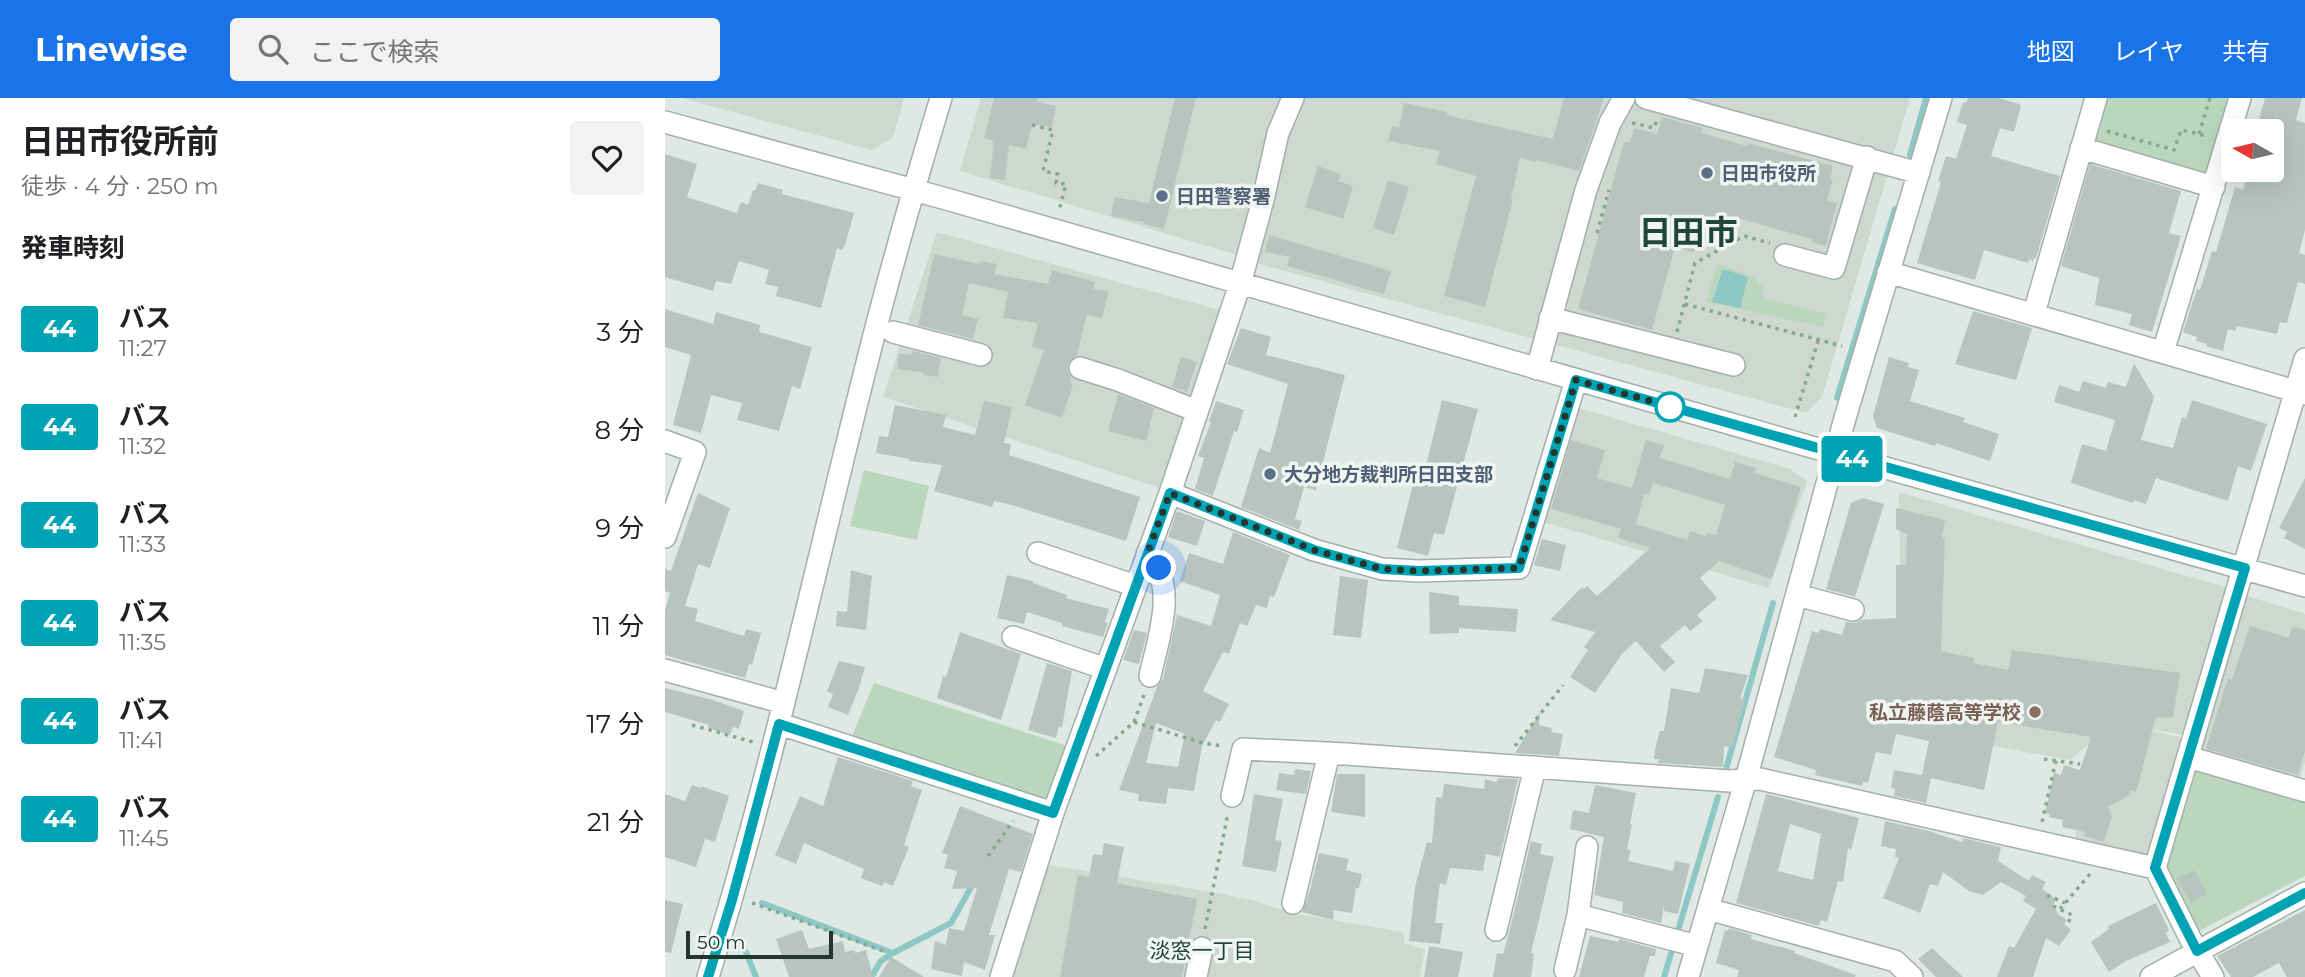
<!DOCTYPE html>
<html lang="ja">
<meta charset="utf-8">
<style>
:root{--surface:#fff;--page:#f2f2f2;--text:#202124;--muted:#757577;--accent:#1a73e8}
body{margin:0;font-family:Montserrat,"Noto Sans JP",sans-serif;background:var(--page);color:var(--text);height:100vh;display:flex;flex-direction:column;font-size:26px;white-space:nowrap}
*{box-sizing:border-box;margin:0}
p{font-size:23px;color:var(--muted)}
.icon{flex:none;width:38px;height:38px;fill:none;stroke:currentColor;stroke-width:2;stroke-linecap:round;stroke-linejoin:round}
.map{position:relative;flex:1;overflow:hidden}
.drawer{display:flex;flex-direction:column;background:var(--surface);width:665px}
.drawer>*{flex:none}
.badge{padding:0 14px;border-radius:5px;font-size:24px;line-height:46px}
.needle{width:46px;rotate:278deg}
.tools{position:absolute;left:1556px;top:21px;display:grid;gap:14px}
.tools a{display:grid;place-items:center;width:63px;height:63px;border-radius:7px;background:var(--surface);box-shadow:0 7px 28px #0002;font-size:35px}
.scale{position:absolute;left:21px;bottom:18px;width:147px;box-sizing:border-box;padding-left:7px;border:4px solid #22362d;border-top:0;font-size:19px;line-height:24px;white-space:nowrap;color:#22362d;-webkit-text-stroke:5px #eff5f1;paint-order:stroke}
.you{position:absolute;width:35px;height:35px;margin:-18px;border:5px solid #fff;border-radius:50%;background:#1a73e8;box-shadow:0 0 0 10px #1a73e833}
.map>.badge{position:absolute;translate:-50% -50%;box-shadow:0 0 0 4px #fff}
h2{padding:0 21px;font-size:26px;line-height:63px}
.round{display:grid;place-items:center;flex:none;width:74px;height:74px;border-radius:7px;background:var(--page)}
.overview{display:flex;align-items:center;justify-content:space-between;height:119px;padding:0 21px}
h1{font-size:33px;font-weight:700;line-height:52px}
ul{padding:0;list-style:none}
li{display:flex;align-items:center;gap:21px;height:98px;padding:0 21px}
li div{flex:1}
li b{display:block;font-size:26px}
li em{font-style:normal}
li .badge{min-width:77px;font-weight:700;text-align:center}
header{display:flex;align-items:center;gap:42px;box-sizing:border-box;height:98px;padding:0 35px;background:var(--accent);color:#fff}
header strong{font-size:33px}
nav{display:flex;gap:38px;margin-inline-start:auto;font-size:24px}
.search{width:490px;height:63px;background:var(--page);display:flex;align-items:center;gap:18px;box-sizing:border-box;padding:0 24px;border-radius:7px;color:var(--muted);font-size:26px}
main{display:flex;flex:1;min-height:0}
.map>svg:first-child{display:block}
.built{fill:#ced8d1}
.green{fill:#bad7bd}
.water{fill:#8dc7c6}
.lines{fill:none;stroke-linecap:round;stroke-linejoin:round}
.stream{stroke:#8dc7c6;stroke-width:6}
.building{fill:#b8c5be;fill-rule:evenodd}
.minor-casing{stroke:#a3afa9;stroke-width:24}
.path{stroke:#83a896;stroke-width:3.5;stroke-dasharray:3.5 5;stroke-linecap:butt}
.minor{stroke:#fff;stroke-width:21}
.line-casing{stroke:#fff;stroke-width:16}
.line{stroke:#00a3b4;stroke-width:10}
.walk{stroke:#22362d;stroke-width:7;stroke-dasharray:0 12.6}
.service-dot{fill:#5c6f8a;stroke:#eff5f1;stroke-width:2.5}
.stop-dot{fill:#fff;stroke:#00a3b4;stroke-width:3.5}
.education-dot{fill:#8d6e63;stroke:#eff5f1;stroke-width:2.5}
.labels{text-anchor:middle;stroke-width:7;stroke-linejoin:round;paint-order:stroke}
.service-label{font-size:19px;font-weight:bold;fill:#4e5e75;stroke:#eff5f1;text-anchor:start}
.education-label{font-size:19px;font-weight:bold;fill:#785e54;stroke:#eff5f1;text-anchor:end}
.neighbourhood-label{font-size:21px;fill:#214537;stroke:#eff5f1}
.town-label{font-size:33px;font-weight:bold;fill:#214537;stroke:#eff5f1}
</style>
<header>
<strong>Linewise</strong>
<div class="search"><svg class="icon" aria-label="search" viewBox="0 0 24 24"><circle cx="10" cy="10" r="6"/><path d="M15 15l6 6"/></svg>ここで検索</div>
<nav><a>地図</a><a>レイヤ</a><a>共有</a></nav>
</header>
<main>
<section class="drawer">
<div class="overview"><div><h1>日田市役所前</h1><p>徒歩 · 4 分 · 250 m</p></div><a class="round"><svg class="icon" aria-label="heart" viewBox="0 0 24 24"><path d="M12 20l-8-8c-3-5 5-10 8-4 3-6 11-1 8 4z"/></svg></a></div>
<h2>発車時刻</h2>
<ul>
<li><span class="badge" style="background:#00a3b4;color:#fff">44</span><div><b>バス</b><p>11:27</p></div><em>3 分</em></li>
<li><span class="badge" style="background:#00a3b4;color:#fff">44</span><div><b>バス</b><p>11:32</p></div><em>8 分</em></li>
<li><span class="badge" style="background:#00a3b4;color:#fff">44</span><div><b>バス</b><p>11:33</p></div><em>9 分</em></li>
<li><span class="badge" style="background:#00a3b4;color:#fff">44</span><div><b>バス</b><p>11:35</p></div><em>11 分</em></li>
<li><span class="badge" style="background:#00a3b4;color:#fff">44</span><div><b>バス</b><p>11:41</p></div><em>17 分</em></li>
<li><span class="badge" style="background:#00a3b4;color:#fff">44</span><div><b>バス</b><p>11:45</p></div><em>21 分</em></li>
</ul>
</section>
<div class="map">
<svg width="1640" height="879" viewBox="0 0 1640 879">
<rect width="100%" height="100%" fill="#dfe8e3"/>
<path class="built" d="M17 0H239L228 40 207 52Z
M316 0H622L578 159 295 73Z
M633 0H1245L1157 299 1141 315 587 164Z
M272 134 558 213 497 391 218 299Z
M910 309 1125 371 1142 383 1104 490 875 423Z
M1234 394 1563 490 1523 638 1444 623 1523 641 1488 764 1409 745 1431 621 1425 645 1405 662 1236 631Z
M1576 496 1640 516V664L1633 686 1530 656Z
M378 766 542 793 590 803 631 816 738 834 740 846 760 851 755 879H342Z"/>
<path class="green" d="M1434 0H1571L1547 83 1421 45Z
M1052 166 1092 180 1093 187 1099 189 1097 200 1161 216 1158 229 1041 204Z
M199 372 264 388 252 442 185 428Z
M209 585 402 648 384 706 185 643Z
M1531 666 1640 699V778L1534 833 1501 773Z"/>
<path class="water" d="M1058 171 1083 179 1075 210 1047 204Z"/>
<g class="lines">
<path class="stream" d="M1245 57 1261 0
M1172 300 1230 111
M1059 678 1108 505
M97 805 228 855 286 825 309 784
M81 854 91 879
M206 879 216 863 228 855
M999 879 1053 699"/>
</g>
<path class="building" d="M329 0H373L372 4 391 8 387 29 367 26 361 51 344 47 340 82 325 80 329 43 319 40Z
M510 0H531L499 131 479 126V124L446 118 449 99 484 105Z
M899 0H939L914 73 871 62V64L855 60 846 101H848L820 209 779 198 811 78 771 66 775 53 723 43 727 28 734 30 739 5 782 14V17L888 41Z
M1303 0H1334L1354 6 1356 8 1349 34 1335 30 1326 58 1395 78 1371 160H1369L1368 163 1364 161 1363 165 1319 152 1310 182 1252 165 1276 84 1273 83 1281 58 1291 61 1302 27 1292 24 1298 4 1301 5Z
M1600 0H1637L1631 22 1640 25V132L1634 155 1640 157V186L1633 184 1622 225 1615 224 1612 236 1572 228 1570 233 1563 231 1558 253 1541 248 1542 246 1531 243 1532 239 1518 234 1532 191 1535 192 1547 153 1551 154 1570 89 1578 92 1583 72H1606V33H1595L1597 23 1594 22Z
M997 19 1038 30 1036 35 1082 48 1083 45 1168 68 1165 82H1168L1162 102 1172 105 1161 148 1146 144 1147 141 1066 118 1062 136 1055 134 1033 146 1028 154 1010 149 987 232 913 211 959 44H965L969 30 992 36Z
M0 56 32 66 22 99 72 115 76 104 83 107 88 92 90 93 93 85 118 92 117 96 189 115 180 147 177 152 172 150 156 210 111 198 113 189 100 186 104 172 74 163 66 186 51 183 48 193 0 179Z
M1425 66 1516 93 1504 135 1516 138 1487 234 1464 227 1467 216 1430 207 1434 180 1396 168Z
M653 68 676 76 673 83 688 88 678 121 640 109Z
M723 82 744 89 729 137 708 130Z
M604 137 726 173 719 196 622 168 625 159 600 154Z
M269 156 315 166 316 163 332 166 329 176 383 186 387 172 430 184 428 191 444 193 437 220 422 217 412 257 403 265 402 273 406 280 405 284 408 286 397 320 360 307 379 252 367 249 373 225 338 220 343 194 304 185 297 217 313 221 308 241 253 227Z
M0 211 48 226 51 214 95 227 94 234 147 249 135 291 127 288 114 333 72 322 77 305 46 297 36 335 8 327 26 257 0 249Z
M1308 213 1367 230 1351 282 1290 266Z
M576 230 606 239 601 257 680 277 651 392 639 389 630 421 637 423 634 432 576 409 594 350 605 355 623 286 562 266Z
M247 253 276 260 273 279 258 277V274L232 271 234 255 246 257Z
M516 259 532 264 522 294 507 289Z
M1224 259 1244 265 1243 269 1254 272 1245 303 1300 320 1298 324 1334 336 1325 363 1271 345 1270 348 1212 330 1208 318Z
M1469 265 1489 299 1476 342 1508 350 1517 319 1521 321 1527 302 1602 326 1586 373 1573 368 1563 403 1491 380 1481 406 1469 402 1468 405 1406 385 1417 346 1441 353 1450 322 1389 304 1394 287 1414 294 1418 283 1441 290 1443 284 1461 289Z
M453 296 489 310 481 343 443 333Z
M777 302 813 311 779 437 769 435 763 458 732 450 750 378 758 380Z
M319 303 347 309 339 345 346 346 344 357 475 399 461 443 347 407 329 403 327 409 269 393 277 367 244 363 245 361 211 355 214 338 223 339 230 307 281 317 278 329 310 337Z
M551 303 579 312 572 334 569 333 548 398 530 391 539 360 533 358 546 324 544 323Z
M906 342 940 352 932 380 967 390 981 342 999 347 995 360 1065 381 1070 364 1091 370 1090 375 1136 389 1107 481 1054 463 1035 480 1052 500 1032 517 1038 523 1025 533 1020 527 995 548 1010 564 999 574 971 543 957 556 930 595 905 579 923 552 919 549 930 534 885 522 917 489 919 491 922 488 932 498 985 450 953 440 956 431 886 411ZM988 385 1060 407 1051 437 1043 435 1041 438 1025 433 1022 442 971 426 979 396 984 397Z
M1640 380V451L1619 440 1622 434 1614 430Z
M33 395 65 410 45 470 33 466 20 508 33 511 30 523 79 538 81 531 96 535 87 567 84 566 80 580 0 557V512L5 495 0 493V471L6 473Z
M1198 400 1219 406 1190 499 1161 491 1186 405Z
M1231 410 1280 422 1277 440H1280L1276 553 1309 560 1308 565 1343 572 1347 552 1515 575 1508 620 1491 619 1471 694 1465 692 1463 698 1443 709 1447 718 1439 744 1419 738 1420 734 1397 729 1398 722 1384 719 1385 716 1380 715 1389 675 1396 677 1399 667 1415 672 1426 639 1333 624 1319 692 1266 680 1261 705 1229 698 1230 691 1226 690 1229 672 1257 677 1264 643 1231 636 1226 657 1211 654 1203 685 1198 684 1197 688 1150 677 1151 672 1109 659 1147 533 1153 535 1155 531 1177 537 1181 524 1191 525 1196 522 1231 520V467H1241L1242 436 1231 431Z
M512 413 540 423 532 448 503 439Z
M568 434 625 457 609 499 605 498 602 510 591 507 582 528 575 525 564 556 558 554 538 593 564 606 555 624 551 622 537 648 529 693 503 690 501 706 473 703 474 696 454 692 492 589 498 581 512 517 546 528 555 497 515 483 524 455 558 466ZM491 625 520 636 513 669 481 665Z
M877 441 901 447 895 473 869 467Z
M186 472 207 478 201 532 171 528 172 513 182 514Z
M342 477 368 483V485L402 497 401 500 444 511 440 524 443 525 438 539 397 528V525L362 514 359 526 332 520Z
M675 478 703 482 696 540 668 537Z
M764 494 794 498V507L853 511 851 534 794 530V535L765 536Z
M1585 528 1624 540 1627 529 1640 532V653L1633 677 1541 651 1563 580 1567 581Z
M469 532 482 535 474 566 458 562Z
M295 534 356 556 336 622 272 600 278 578 281 579Z
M174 563 200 569 194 590 183 617 163 609 168 596 162 593Z
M382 565 407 573 397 629 394 628 391 640 363 632Z
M1040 570 1083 577 1075 600 1080 602 1067 650 1059 648 1058 669 993 665 994 661H989L990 651 995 633H999L1006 590 1034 595Z
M0 590 45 601 79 613 74 631 68 629 65 637 43 630 44 627 0 614Z
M875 614 874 627 887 630 886 634 898 636 894 658 850 655Z
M173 659 248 683 246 688 257 692 239 747 244 749 228 788 219 784 217 788 196 780 199 771 139 745 131 766 110 757 135 698 158 708Z
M630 671 646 673 641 696 611 692 614 675 629 677Z
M672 676H700V719L666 714Z
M834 680 853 681 835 759 821 756 818 773 785 770 781 787 775 785 770 825H778L775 846 744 843 750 789 762 744 767 745 771 699 777 700 779 686 819 691 820 681 831 684Z
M27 687 36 690V688L64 698 50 744 40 741 31 769 0 759V696L20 703Z
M930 687 971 695 965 726 967 727 962 751 966 752 963 763 1008 773 1010 763 1025 766 1013 816 999 813V807L996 825 957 815 958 804 929 797 939 739 905 731 908 712 924 715Z
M589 696 618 701 610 742 617 743 611 774 577 768Z
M1101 696 1194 720 1186 752 1183 750 1178 784 1173 783 1162 824 1156 822 1154 828 1071 805ZM1125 726 1156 736 1148 782 1113 773Z
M295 708 368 736 356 774 344 771 324 837H330L320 872 299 864 297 878 266 871 270 843 281 847 284 830 299 833 312 790 287 791 292 773 279 770 283 757 277 755Z
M1220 723 1264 733 1297 744 1298 740 1336 749 1333 763 1364 783 1367 777 1381 784 1377 791 1391 801 1388 807 1394 817 1382 810 1402 822 1399 826 1406 832 1394 848 1381 840 1368 879H1332L1344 848 1349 850 1371 811 1358 803 1361 798 1336 784 1318 797 1304 793 1278 774 1273 788 1265 786 1255 815 1218 800 1234 760 1230 759 1231 751 1216 748Z
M866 743 877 746 875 756 889 759 866 855 869 856 866 879H828L832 855 838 856 844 835Z
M439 745 459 749 452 785 532 801 517 879H395L413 777 424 779 428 756 437 757Z
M654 755 684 761 681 772 697 776 694 790H691L687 815 669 812 668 822 637 814 645 792Z
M1529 772 1542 796 1526 805 1511 781Z
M0 802 18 806 6 855 0 854Z
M1491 805 1504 832 1501 835 1505 844 1461 863 1444 874 1426 844 1444 831 1443 828Z
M1640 812V879H1622L1614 865 1588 879H1566L1552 858Z
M1064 830 1087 837 1086 841 1130 853 1129 855 1191 877 1190 879H1072L1074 872 1051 865 1060 832 1063 833Z
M137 832 144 851 178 843 180 854 189 852 190 855 201 852 208 879H124L111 841Z
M925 838 954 844V841L991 851 990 858H985L979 879H914Z
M764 848 798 854 793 879H759Z
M1267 850 1298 879H1271L1253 861Z
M226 859 259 879H214Z"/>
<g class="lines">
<defs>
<path id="minor" d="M981 0 1254 75
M0 24 278 100 1171 356 1640 488
M1416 50 1549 89
M1120 157 1169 170 1202 59
M1223 174 1640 296
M1369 215 1431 0
M885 220 1069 267
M228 234 316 257
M1498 254 1575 0
M415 270 453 282 532 313
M872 271 921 92 945 25 959 0
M0 343 30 354 0 439
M505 395 649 452 717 471 754 473 854 470 911 282
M373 455 471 488
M482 456C514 486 493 541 485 578
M1132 497 1188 512
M348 539 441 571
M0 572 119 605
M115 626 388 715
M1523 659 1640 693
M567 698 578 651 681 656 1064 683 1095 681 1490 770
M628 805 664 655
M1043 811 1230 863 1247 879
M913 817 1032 848
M831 832 870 669
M900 872 913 817 922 749
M43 879C108 672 152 460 206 249 227 166 251 83 276 0
M336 879 388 715 505 395 575 186 598 102 613 35 628 0
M531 879 537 850
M1023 879 1081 681 1180 320 1276 0
M1486 879 1640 795
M1548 879 1526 842 1490 770 1640 261"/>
</defs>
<use href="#minor" class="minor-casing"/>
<path class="path" d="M967 25 989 30 992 22
M367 27 388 32 378 73 393 76 391 85 401 86 394 113
M1442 33 1509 52 1516 32 1542 38
M1534 36 1545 0
M932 135 944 92
M1020 206 1177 248
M1012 234 1030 165 1079 138 1105 145
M1130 319 1154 240
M469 624 538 645 558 648
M27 627 88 644
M850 648 898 587
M431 658 469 624 479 597
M1379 661 1415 666
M1377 724 1391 662
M323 758 348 723
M1382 797 1400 805
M87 805 221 854
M1388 808 1407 817 1403 825
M1395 811 1425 776
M540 831 563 715"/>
<use href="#minor" class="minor"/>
</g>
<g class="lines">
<defs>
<path id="line" d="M43 879 67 802 114 626 388 715 505 395 649 452 717 471 754 473 854 470 911 282 1580 470 1490 770 1532 853 1640 795"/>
</defs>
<use href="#line" class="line-casing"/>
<use href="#line" class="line"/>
<path class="walk" d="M494 470 482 456 505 395 649 452 717 471 754 473 854 470 911 282 1007 309H1005"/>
</g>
<g class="service-dot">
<circle cx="1042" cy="75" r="7"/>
<circle cx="497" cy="98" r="7"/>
<circle cx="605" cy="376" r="7"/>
</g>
<circle class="stop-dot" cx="1005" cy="309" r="14"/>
<circle class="education-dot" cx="1370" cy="614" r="7"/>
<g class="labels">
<g class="service-label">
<text x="1056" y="82">日田市役所</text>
<text x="511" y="105">日田警察署</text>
<text x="619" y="383">大分地方裁判所日田支部</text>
</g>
<g class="education-label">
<text x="1356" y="621">私立藤蔭高等学校</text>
</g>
<g class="neighbourhood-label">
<text x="537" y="860">淡窓一丁目</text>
</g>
<g class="town-label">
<text x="1023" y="146">日田市</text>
</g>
</g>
</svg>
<div class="tools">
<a><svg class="needle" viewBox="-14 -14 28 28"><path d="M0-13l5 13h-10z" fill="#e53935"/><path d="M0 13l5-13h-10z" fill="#757577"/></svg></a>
</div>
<div class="scale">50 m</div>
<div class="you" style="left:494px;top:470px"></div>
<b class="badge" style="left:1187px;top:361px;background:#00a3b4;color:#fff">44</b>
</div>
</main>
